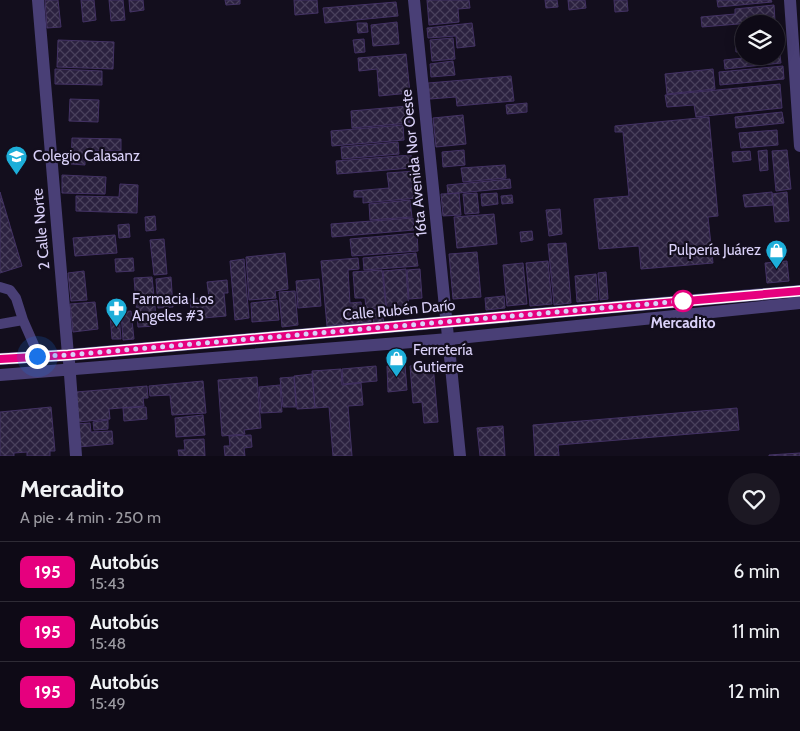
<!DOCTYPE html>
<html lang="es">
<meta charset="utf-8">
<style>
:root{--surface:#0e0a16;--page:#1c1823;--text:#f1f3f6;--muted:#9b9aa1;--line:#2e2b35}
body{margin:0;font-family:Cabin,sans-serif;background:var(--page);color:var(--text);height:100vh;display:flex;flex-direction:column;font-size:19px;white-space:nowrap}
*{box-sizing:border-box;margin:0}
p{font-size:16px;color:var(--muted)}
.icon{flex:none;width:28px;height:28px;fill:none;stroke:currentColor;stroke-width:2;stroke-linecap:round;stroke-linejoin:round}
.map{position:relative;height:456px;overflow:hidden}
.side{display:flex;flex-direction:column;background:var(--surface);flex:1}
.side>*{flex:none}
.badge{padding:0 10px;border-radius:8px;font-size:18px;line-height:32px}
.tools{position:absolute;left:735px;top:15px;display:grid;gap:10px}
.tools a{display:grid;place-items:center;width:50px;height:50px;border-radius:50%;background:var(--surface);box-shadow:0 2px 12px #0003,0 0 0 1px var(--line);font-size:25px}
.you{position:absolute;width:25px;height:25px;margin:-12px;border:4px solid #fff;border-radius:50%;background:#1a73e8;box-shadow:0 0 0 8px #1a73e833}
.map>.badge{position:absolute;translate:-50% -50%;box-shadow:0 0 0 2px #fff}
.round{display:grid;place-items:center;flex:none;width:52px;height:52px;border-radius:26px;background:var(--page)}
.headline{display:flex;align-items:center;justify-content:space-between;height:85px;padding:0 20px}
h1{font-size:24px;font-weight:700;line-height:38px}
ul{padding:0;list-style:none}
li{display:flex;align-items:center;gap:15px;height:60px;padding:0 20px;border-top:1px solid var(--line)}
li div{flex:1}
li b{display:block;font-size:19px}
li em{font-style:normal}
li .badge{min-width:55px;font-weight:700;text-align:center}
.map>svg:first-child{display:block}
.building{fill:url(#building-cross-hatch);stroke:#433264}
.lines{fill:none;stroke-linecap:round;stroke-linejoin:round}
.service{stroke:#493f76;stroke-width:10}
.minor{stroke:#493f76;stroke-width:12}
.tertiary{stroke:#493f76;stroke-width:12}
.line-casing{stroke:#fff;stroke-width:11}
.line{stroke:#e6007e;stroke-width:8}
.walk{stroke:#dad1f9;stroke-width:5;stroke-dasharray:0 9}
.stop-dot{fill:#fff;stroke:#e6007e;stroke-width:2.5}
.labels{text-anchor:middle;stroke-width:4.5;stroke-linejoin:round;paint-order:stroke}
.poi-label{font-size:15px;fill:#dad1f9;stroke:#130e1d;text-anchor:start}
.street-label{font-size:15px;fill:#dad1f9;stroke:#130e1d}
.stop-label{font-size:15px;font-weight:bold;fill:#dad1f9;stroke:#130e1d}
</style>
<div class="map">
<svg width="800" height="456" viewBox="0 0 800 456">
<defs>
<pattern id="building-cross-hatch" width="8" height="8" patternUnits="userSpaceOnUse" patternTransform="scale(1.25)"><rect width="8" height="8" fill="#2b213f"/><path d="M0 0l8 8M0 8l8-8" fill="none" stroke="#49405c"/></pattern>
</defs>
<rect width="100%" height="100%" fill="#130e1d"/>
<path class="building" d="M45 0H58L61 27 47 28Z
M81 0H94L96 20 83 22Z
M109 0H123L125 20 111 21Z
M129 0H143L144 10 130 12Z
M225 0H240V4L226 5Z
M294 0H317L318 13 295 15Z
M427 0H469L470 8 458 9 459 22 429 25Z
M545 0H557L558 7 546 8Z
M568 0H585L586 8 569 10Z
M614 0H627L628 11 615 12Z
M717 0H771L772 2 718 7Z
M396 2 398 16 325 23 323 8Z
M774 5 775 21 702 27 701 17 735 14V9Z
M397 22 399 44 373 46 371 25Z
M357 23H367L368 32 358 33Z
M472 23 475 46 457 48 456 36 428 38 427 28Z
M776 24H778L780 48H776Z
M735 36H744V51L736 52Z
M453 38 455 59 432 61 430 40Z
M364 39 365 52 355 53 353 40Z
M58 40 114 42 113 69 57 67Z
M406 54 410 93 379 96 377 69 359 71 358 58Z
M776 55H780L781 63 725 69 724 60 763 56H776Z
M453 61 455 75 431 77 430 64Z
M783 66 784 79 720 85 719 72Z
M55 69 102 71V85L55 84Z
M713 69 715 89 667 94 665 74Z
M511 76 514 101 457 106 456 97 430 99 428 83Z
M780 84 782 108 696 117 694 105 667 107 665 95Z
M70 99 99 100 98 122 69 121Z
M527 103V112L507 114 506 105Z
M408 106 410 123 352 128 351 111Z
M782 112 784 123 736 128 735 117Z
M463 115 466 144 436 147 433 118Z
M709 117 718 216 708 217 713 263 641 269 639 246 599 249 594 199 629 196 623 132H615V126Z
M403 125 404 140 332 146 331 131Z
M777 130 778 145 741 148 739 133Z
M72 138 121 139V151L85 150V165L71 164Z
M398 142 399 154 342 159 341 147Z
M464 150 465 165 443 167 442 152Z
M767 150 768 170 760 171 758 151Z
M787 150 791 189 776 191 772 151Z
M750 151 751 160 733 162 732 152Z
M411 155 412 168 337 174 336 161Z
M505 165 506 178 463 182 461 168Z
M415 171 417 198 363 203V197H354V191L389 188 387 173Z
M62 175 106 177 105 194 62 193Z
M510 179 511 188 448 194 447 185Z
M120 184 138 185 137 213 76 211V196L119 197Z
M0 192 22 266 0 273Z
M772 192 773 205 745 207 743 195Z
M787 192 789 221 775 222 772 194Z
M459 193 461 215 443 216 441 194Z
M477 193 479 213 465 214 463 194Z
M497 193 498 204 482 206 481 194Z
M512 195 513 203 502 204 501 196Z
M410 200 412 217 370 220 369 204Z
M560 209 562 234 549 236 546 210Z
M494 214 497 244 457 248 454 217Z
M155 216 156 230 146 231 145 217Z
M413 218 414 230 332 237 331 224Z
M129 224 130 237 119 238 118 225Z
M532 231 533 240 521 242 520 232Z
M417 233 418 251 352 256 350 239Z
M115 235 117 253 75 256 73 238Z
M164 239 167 274 154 275 150 240Z
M566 243 571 303 554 305 548 244Z
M477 252 481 297 453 299 449 254Z
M285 253 288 289 275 291 276 298 249 300 246 257Z
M416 253 418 266 364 270 363 258Z
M133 258 134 271 116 272 115 259Z
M358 258 359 269 348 270 350 303 361 302 362 312 370 311 371 322 327 326 321 261Z
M244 259 249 318 235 320 230 261Z
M548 261 552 304 530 306 526 263Z
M787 261 789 281 767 283 765 263Z
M523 263 527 304 507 306 503 265Z
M406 269 409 311 387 312 383 271Z
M420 269 422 298 409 299 407 270Z
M382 270 386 308 366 309 365 298H355L353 272Z
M84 271 87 300 71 301 68 273Z
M606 272 608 299 600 300 598 273Z
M596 274 598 300 577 302 575 276Z
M152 277 157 326 138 327 134 278Z
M171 277 173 307 158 308 156 279Z
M319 279 321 306 298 308 296 281Z
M227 280 228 293H224L226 316 192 319 190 299 209 297 207 282Z
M295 291 298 325 282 327 279 292Z
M504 296 505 308 486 310 485 298Z
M277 300 279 320 252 322 251 303Z
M95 302 98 329 73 332 70 304Z
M382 309 384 325 374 326 373 310Z
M131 311 134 339 123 340 121 312Z
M119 314 121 339H112L110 315Z
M433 364 438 422 424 423 422 402 413 403 410 366Z
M405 365 407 390 388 392 387 366Z
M376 366 377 381 343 384 342 369Z
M341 369 342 385 361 383 363 405 348 406 352 456H333L329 407 315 408 312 371Z
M312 374 315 408 297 409 294 376Z
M257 377 261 428 244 430 245 434 222 436 218 380Z
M294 377 296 407H283L280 378Z
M203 381 206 413 172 415 170 395 150 396 149 386Z
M280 385 282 412 261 413 259 387Z
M147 386 148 398H143L144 406 109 409 110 419 78 422 76 392Z
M51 407 55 451H50V456H27V452L14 453V456H0V412Z
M146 407 147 419 124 421 123 408Z
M737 408 739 430 558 445 559 456H535L533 425Z
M203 415 205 435 176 437 175 418Z
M108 420V429L94 430 93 422Z
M90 423 91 432 112 431 113 444 78 447 76 424Z
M503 426 505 456H480L477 428Z
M251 435 252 447 244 448 245 456H225L224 446H230L229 436Z
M204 439 205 456H179L178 450H185L184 440Z
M800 453V456H769V455Z"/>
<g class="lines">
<path class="service" d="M0 287 10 290 16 298 23 320 34 345 37 356
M0 324 23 320"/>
<path class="minor" d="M38 0 68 355
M414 0 460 456
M790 0 800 146"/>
<path class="tertiary" d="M0 359 68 355 800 291
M69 361 76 456
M0 375 449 339 800 303"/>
</g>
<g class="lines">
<defs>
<path id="line" d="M0 359 68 355 800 291"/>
</defs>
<use href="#line" class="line-casing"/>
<use href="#line" class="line"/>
<path class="walk" d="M37 356 68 355 683 301"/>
</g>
<defs>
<symbol id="school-pin" viewBox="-11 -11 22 30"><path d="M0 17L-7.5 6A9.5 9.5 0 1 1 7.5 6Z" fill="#1daed9" stroke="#130e1d"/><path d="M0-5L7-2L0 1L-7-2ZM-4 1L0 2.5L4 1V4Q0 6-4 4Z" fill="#fff"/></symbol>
<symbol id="shop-pin" viewBox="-11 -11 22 30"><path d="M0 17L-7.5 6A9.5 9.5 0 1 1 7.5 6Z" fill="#1daed9" stroke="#130e1d"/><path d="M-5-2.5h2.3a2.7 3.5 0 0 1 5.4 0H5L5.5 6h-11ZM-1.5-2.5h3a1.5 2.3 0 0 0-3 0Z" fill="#fff"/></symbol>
<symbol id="pharmacy-pin" viewBox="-11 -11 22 30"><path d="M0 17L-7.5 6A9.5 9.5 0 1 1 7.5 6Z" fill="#1daed9" stroke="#130e1d"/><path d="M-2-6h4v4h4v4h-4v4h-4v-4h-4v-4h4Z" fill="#fff"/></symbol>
</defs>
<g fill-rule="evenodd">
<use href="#school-pin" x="4" y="144" width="25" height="34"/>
<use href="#shop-pin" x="764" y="238" width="25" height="34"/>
<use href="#pharmacy-pin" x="104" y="296" width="25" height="34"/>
<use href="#shop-pin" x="384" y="346" width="25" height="34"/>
</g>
<circle class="stop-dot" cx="683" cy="301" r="10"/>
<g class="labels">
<g class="poi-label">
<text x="33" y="161">Colegio Calasanz</text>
<text x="761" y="255" text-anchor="end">Pulpería Juárez</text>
<text x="132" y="304">Farmacia Los<tspan x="132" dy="17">Angeles #3</tspan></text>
<text x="413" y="355">Ferretería<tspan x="413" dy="17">Gutierre</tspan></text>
</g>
<g class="street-label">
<text transform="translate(414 163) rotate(-96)" y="5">16ta Avenida Nor Oeste</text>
<text transform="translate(41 229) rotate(-95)" y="5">2 Calle Norte</text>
<text transform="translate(399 310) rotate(-5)" y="5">Calle Rubén Darío</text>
</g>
<g class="stop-label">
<text x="683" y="328">Mercadito</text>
</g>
</g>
</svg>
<div class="tools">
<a><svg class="icon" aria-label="layers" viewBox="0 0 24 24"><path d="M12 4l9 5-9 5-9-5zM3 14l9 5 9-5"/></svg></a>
</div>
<div class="you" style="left:37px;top:356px"></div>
</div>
<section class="side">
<div class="headline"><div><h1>Mercadito</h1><p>A pie · 4 min · 250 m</p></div><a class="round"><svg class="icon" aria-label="heart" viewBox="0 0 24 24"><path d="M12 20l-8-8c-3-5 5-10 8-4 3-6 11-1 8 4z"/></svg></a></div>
<ul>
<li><span class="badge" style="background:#e6007e;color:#fff">195</span><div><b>Autobús</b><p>15:43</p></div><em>6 min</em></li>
<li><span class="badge" style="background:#e6007e;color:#fff">195</span><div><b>Autobús</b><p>15:48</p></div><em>11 min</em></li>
<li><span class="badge" style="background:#e6007e;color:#fff">195</span><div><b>Autobús</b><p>15:49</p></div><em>12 min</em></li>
</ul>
</section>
